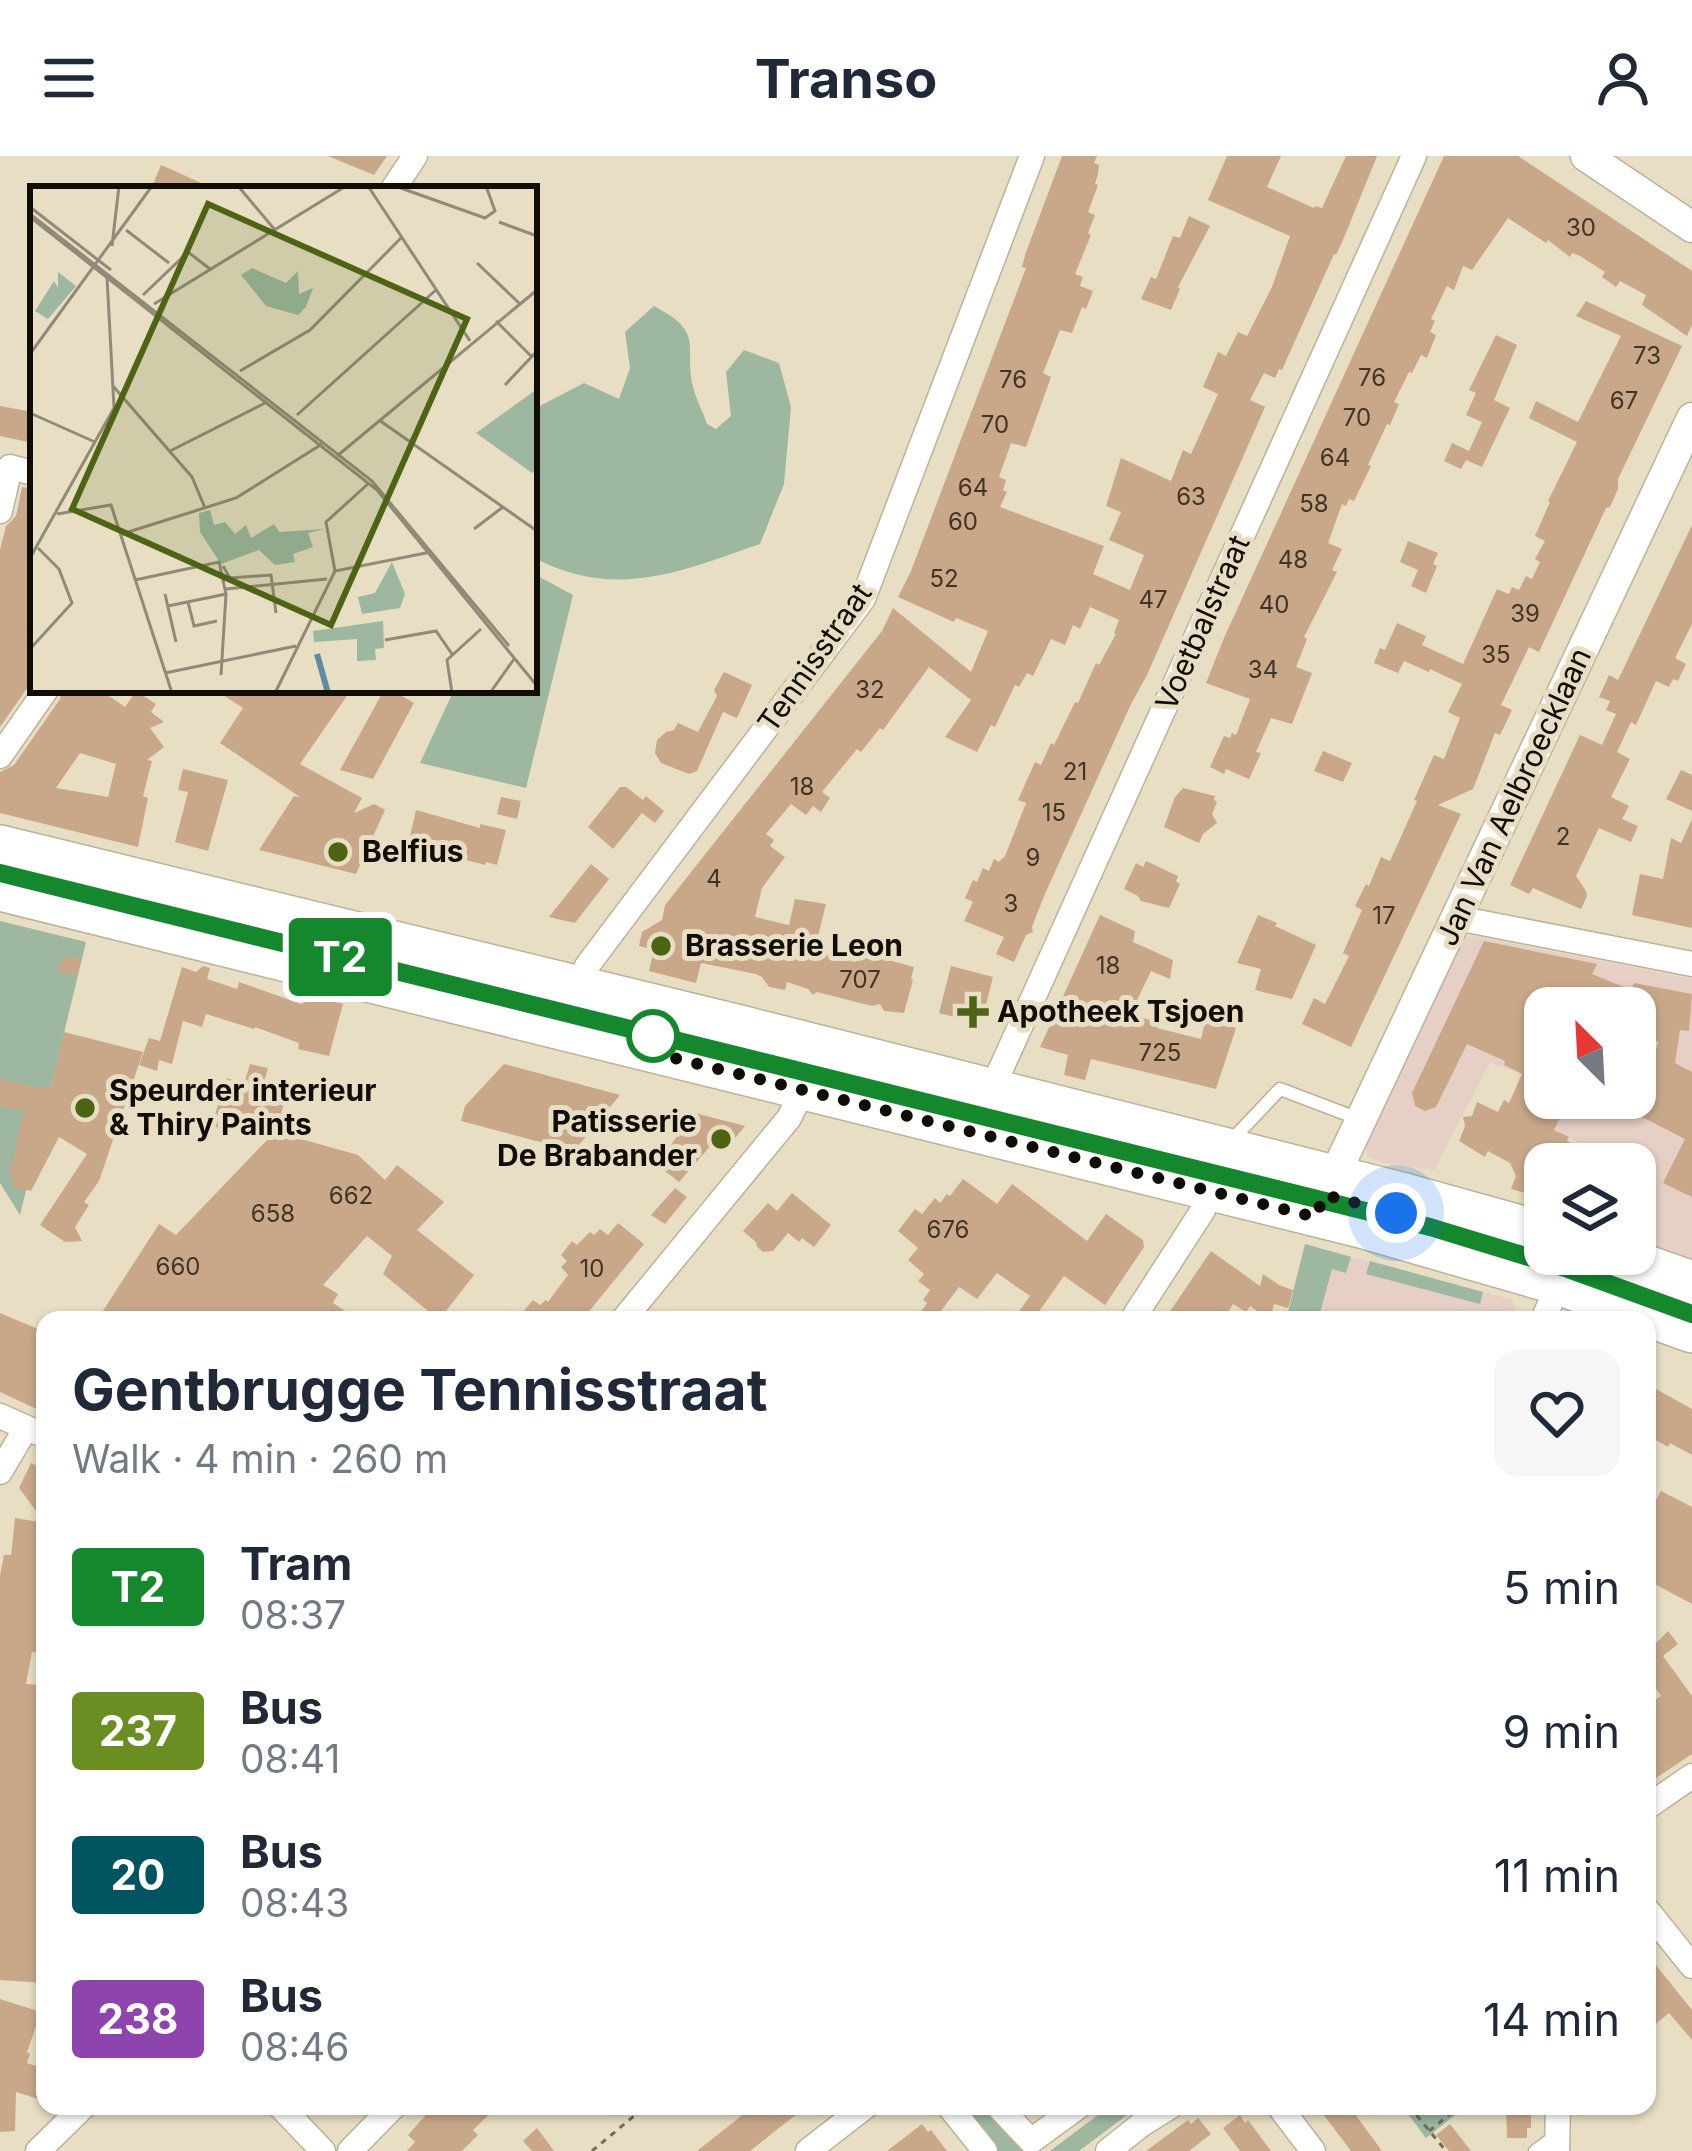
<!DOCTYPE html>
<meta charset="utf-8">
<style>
:root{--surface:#fff;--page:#f6f6f7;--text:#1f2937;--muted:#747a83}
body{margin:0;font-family:Inter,sans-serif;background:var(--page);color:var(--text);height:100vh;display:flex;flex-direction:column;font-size:45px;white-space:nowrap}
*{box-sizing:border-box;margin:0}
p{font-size:39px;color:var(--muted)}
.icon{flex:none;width:66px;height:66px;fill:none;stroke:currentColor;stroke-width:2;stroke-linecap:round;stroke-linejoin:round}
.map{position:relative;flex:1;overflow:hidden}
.details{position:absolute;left:36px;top:1155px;width:1620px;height:804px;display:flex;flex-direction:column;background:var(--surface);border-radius:24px;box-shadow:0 3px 9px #0004}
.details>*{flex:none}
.badge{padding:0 24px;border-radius:9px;font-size:42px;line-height:78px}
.needle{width:78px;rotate:336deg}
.tools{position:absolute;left:1524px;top:831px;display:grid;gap:24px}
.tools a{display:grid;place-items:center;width:132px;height:132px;border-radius:24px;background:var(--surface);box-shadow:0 3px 9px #0004;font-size:60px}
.you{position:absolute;width:60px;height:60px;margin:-30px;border:9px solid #fff;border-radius:50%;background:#1a73e8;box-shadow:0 0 0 18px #1a73e833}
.map>.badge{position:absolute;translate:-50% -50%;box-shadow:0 0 0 6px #fff}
.round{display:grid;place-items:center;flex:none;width:126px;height:126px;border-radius:24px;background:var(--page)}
.headline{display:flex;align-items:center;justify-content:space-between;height:204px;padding:0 36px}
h1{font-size:57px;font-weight:700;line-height:90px}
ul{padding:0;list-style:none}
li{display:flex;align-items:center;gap:36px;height:144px;padding:0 36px}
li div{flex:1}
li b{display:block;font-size:45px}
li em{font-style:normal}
li .badge{min-width:132px;font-weight:700;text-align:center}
header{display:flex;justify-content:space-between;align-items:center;height:156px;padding:0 36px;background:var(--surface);font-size:54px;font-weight:700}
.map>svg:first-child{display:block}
.commercial{fill:#e6cfc4}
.green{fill:#9db7a0}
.building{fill:#c9a88a;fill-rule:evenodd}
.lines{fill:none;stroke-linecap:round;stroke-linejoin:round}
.service-casing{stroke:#bcb299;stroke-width:15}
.minor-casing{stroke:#bcb299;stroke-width:27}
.tertiary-casing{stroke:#bcb299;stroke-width:33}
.primary-casing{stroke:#bcb299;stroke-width:42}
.path{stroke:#736c5c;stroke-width:3;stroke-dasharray:6 6;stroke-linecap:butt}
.service{stroke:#fff;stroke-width:12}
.minor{stroke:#fff;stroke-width:24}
.tertiary{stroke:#fff;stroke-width:30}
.primary{stroke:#fff;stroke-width:39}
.tram{stroke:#847c6b;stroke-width:3}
.line-casing{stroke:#fff;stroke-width:27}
.line{stroke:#15882e;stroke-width:18}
.walk{stroke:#110d05;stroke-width:12;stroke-dasharray:0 21.6}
.poi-dot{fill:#4c6413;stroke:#e8dec4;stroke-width:4.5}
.stop-dot{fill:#fff;stroke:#15882e;stroke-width:6}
.labels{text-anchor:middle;stroke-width:10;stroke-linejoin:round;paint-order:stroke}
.number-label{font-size:24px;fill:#3f3426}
.street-label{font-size:30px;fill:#110d05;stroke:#e8dec4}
.poi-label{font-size:30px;font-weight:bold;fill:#110d05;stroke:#e8dec4;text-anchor:start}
.inset-river{fill:none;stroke:#6189a0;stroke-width:6}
.inset-road{fill:none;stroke:#928a78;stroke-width:3}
.view{fill:#4c6413;fill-opacity:0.15;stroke:#4c6413;stroke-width:6}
.inset-edge{fill:none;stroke:#110d05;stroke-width:6}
</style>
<header><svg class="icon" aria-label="menu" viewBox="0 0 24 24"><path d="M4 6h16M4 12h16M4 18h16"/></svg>Transo<svg class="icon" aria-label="person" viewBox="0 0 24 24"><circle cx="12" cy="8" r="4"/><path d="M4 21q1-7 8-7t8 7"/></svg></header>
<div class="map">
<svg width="1692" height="1995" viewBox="0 0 1692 1995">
<rect width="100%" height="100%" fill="#e8dec4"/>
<path class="commercial" d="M1473 780 1692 823V1104L1635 1083V1008H1567L1577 985 1554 974 1569 942H1635V852H1545V925L1490 907 1434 1014 1380 1006 1368 1000 1365 991 1458 784Z
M1305 1088 1512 1144 1521 1164H1286Z"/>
<path class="green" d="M654 150C705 177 684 187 693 231 696 243 703 256 707 268L716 273 731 260 726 216 744 194 779 207 791 251 784 328 760 388C680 416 615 444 534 402V253L584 227 619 243 630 212 625 176Z
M534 418 573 439 526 632 420 607 454 534H534Z
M0 765 86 786 20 1059 0 1027Z
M1305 1088 1351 1101 1346 1117 1332 1113 1318 1164H1286Z
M1370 1105 1483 1136 1480 1148 1366 1118Z
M965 1950H991L1026 1995H995L964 1955Z
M1110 1950H1139L1079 1995H1050Z
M1402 1950H1464V1952L1426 1982Z"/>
<path class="building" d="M328 0H387L374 19Z
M1062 0H1097L1094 7 1099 9 1098 18 1095 28 1098 29 1088 56 1095 59 1088 77 1091 79 1075 118 1083 121 1080 130 1093 135 1086 153 1082 151 1072 177 1060 174 1043 217 1051 221 1026 291 1011 287 999 321 1006 324 1003 334 1007 336 1000 351 1104 390 1093 418 1130 434 1144 399 1109 384 1121 356 1106 350 1121 302 1171 325 1183 294 1191 298 1218 238 1203 231 1218 196 1226 200 1238 176 1247 180 1272 131 1290 80 1208 44 1227 0H1281L1267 31 1314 52 1315 50 1322 52 1346 0H1377L1343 84 1336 99 1334 98 1282 214 1279 213 1275 222 1264 217 1250 244 1265 251 1147 519 1131 548 1044 740 1032 771 1033 776 1026 779 1014 806 996 798 1004 781 964 765 973 746 965 742 973 724 977 726 983 712 989 715 994 703 999 706 1005 700 1026 647 1018 644 1035 606 1041 609 1051 587 1054 589 1075 546 1078 547 1096 507 1099 509 1116 478 1114 477 1119 464 1090 451 1080 473 1073 469 1065 489 1051 483 1033 520 1027 517 1019 531 1015 529 995 571 991 569 977 596 945 581 971 544 929 511 883 574 880 572 861 596 857 593 822 636 830 642 821 656 813 650 806 659 791 648 766 678 774 684 770 690 785 701 762 732 755 761 789 769 795 743 826 748 814 796 855 806 858 795 867 797 872 781 897 785 892 805 914 811 911 823 913 824 904 857 884 855 880 848 872 850 817 836 813 839 808 833 787 826 785 834 769 831 762 821 756 818 701 807 696 827 649 815 654 794 639 790 642 776 662 764 665 749 882 475 893 452 971 516 988 475 956 462 954 466 898 441 911 415 1026 112 1022 111 1025 99Z
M1444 0H1518L1692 115V169L1687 180 1642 149 1646 139 1620 125 1616 131 1602 121 1605 116 1580 100 1572 97 1570 101 1548 84 1546 87 1508 62 1472 114 1463 110 1454 134 1447 130 1431 163 1435 165 1430 176 1436 179 1427 202 1421 199 1412 217 1409 216 1394 246 1399 248 1390 269 1387 268 1368 309 1371 310 1354 345 1349 343 1346 350 1342 348 1328 387 1342 393 1332 414 1337 416 1304 481 1307 483 1296 511 1312 517 1292 568 1271 562 1256 596 1261 597 1249 623 1226 613 1224 618 1210 611 1224 580 1230 582 1232 577 1236 579 1250 543 1206 527 1224 482Z
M161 9 175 15 214 33H151Z
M1189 60 1210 70 1178 131 1180 133 1171 154 1141 143 1151 121 1156 123 1173 80 1180 82Z
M1586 145 1682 190 1618 323V333L1610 351 1606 352 1539 496 1529 491 1501 549 1512 554 1500 579 1495 577 1473 633 1438 649 1461 658 1351 891 1302 868 1314 842 1325 848 1349 800 1343 797 1362 754 1355 750 1366 728 1369 730 1381 701 1390 705 1417 645 1414 644 1434 599 1444 603 1460 562 1448 556 1462 528 1430 513 1429 516 1404 505 1398 517 1374 507 1380 492 1385 494 1397 467 1426 480 1422 489 1463 508 1497 433 1509 438 1512 431 1519 434 1526 420 1532 423 1540 406 1535 403 1545 385 1535 380 1550 346 1548 345 1577 286 1529 262 1536 245 1578 266 1621 180 1576 160Z
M1496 179 1517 189 1494 244 1510 252 1482 311 1466 304 1461 313 1444 305 1452 287 1469 295 1482 266 1466 259 1476 237 1469 234Z
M0 250 33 256V287L0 280Z
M22 331 33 333V524L0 571V394L6 370 16 360Z
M1692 369V468L1675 502 1686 508 1678 525 1673 523 1669 531 1656 525 1636 569 1631 566 1617 596 1630 603 1611 641 1629 650 1622 663 1638 670 1631 686 1599 672 1576 720 1586 735 1587 740 1581 753 1533 732 1529 738 1510 729 1580 579 1602 589 1616 558 1606 554 1610 545 1599 541 1609 519 1618 524Z
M1408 385 1438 397 1433 408 1437 410 1426 437 1411 430 1418 414 1400 406Z
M724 516 752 529 737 562 723 556 697 615 689 618 661 607 655 597 657 584 666 576 674 574 678 567 698 576 717 540 714 534Z
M62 534H100L125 551 136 535 156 548 151 556 164 566 150 572 164 591 147 604 152 605 143 640 148 642 138 691 0 657V616L14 609 60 543ZM80 597 116 608 108 641 56 632Z
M215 534H351L300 608 362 642 354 657 374 648 385 654 356 718 259 694 294 640 300 641 220 587 243 552Z
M384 534H391L414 547 373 623 340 614Z
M1323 595 1352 607 1343 626 1314 615Z
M183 613 228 624 208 695 175 686 188 636 178 634Z
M1681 614 1692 619V655L1666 643Z
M620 631H626L643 644 646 640 664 655 655 667 642 657 613 693 588 671Z
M1183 632 1215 640 1214 644 1217 646 1212 658 1217 667 1203 678 1199 687 1164 671 1175 641Z
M501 641 521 645 517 663 497 658Z
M416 654 480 672V668L506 674 497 709 486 706 485 709 442 698 435 703 430 697 418 693 420 682 410 680Z
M1692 663V772L1632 759 1640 718 1663 723 1671 682 1681 687Z
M1146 705 1178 720 1176 725 1180 728 1169 752 1141 745 1138 740 1124 733 1136 707 1143 711Z
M591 708 609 723 575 767 549 761Z
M1100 759 1135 775 1133 786 1173 804 1170 823 1151 815 1130 859 1159 866 1157 872 1201 883 1206 863 1236 872 1216 933 1091 903 1085 924 1064 919 1068 899 1040 891Z
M1258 759 1277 767 1275 770 1316 789 1292 843 1255 834 1261 813 1237 807Z
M1484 785 1597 808 1592 818 1631 834 1634 827 1692 838 1689 875 1680 874 1675 907 1692 916V1041L1663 1027 1685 983 1605 942H1635L1659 886 1635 880V852H1613L1589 840 1584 849 1579 846 1576 852H1545V917L1533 942H1569L1554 974 1569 981 1567 985 1574 988 1567 1008H1545V1042L1511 1033 1516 1020 1510 1007 1488 995 1485 1001 1459 985 1465 970 1463 961 1472 960 1477 946 1498 956 1504 944 1509 947 1522 918 1504 909 1505 905 1467 888 1436 951 1425 955 1415 950 1412 937Z
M63 800 82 803 77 819 59 816Z
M203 810 210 812 207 823 237 833 239 826 301 848 316 841 343 848 329 900 298 893 299 887 255 871 254 873 206 858 202 871 183 865 172 908 159 904 157 915 139 909 149 882 160 885 182 811 196 816Z
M951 810 993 821 981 868 939 857Z
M64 876 143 896 99 1025 84 1046 89 1049 75 1071 82 1085 65 1086 40 1069 87 998 59 981 31 1035 12 1031 13 1022 9 1021 24 955 0 950V923L50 934Z
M250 908 268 912 262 933 286 941 276 976 358 999 385 1024 397 1009 444 1046 417 1074 474 1119 439 1164 383 1118 392 1100 367 1080 323 1129 338 1138 333 1147 359 1164H97L159 1068 176 1079 268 983 211 970 227 922 244 928Z
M504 908 620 939 574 995 461 965 465 950Z
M695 957 745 970 724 996 713 987 679 1026 656 1008Z
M963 1023 997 1048 1012 1028 1087 1085 1106 1058 1143 1084 1144 1091 1105 1149 1064 1120 1033 1164H1013L1030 1140 997 1117 977 1143 959 1131 934 1164H915L927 1147 923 1144 930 1134 918 1125 924 1118 908 1104 918 1092 898 1075 915 1053 922 1058 935 1042 940 1047 947 1038 950 1040Z
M675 1032 687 1041 665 1068 651 1059Z
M792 1037 831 1069 814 1091 802 1082 799 1086 788 1077 773 1095 763 1096 757 1091 756 1086 743 1075 768 1047 777 1055Z
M618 1067 644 1088 582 1164H516L533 1144 540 1149 546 1144 548 1146 568 1119 561 1111 567 1105 561 1099 572 1085 577 1089 590 1076 594 1079 600 1073 608 1079Z
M1211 1095 1260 1130 1263 1118 1279 1129 1293 1134 1288 1152 1274 1148 1270 1164 1250 1150 1246 1156 1233 1148 1223 1164H1164Z
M0 1157 45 1176V1257L0 1236Z
M1647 1228 1692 1253V1299L1670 1287 1668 1291 1647 1279Z
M31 1307 45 1314V1497L32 1496 26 1528 38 1529 37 1540 45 1541V1643L38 1749H45V1827L0 1824V1420L4 1399H11L15 1362 45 1367 19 1332Z
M1661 1335 1692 1351V1448L1647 1424V1361Z
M1668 1475 1678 1488 1663 1500 1692 1540V1598L1647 1628V1549L1661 1540 1647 1520V1477L1655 1488Z
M1647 1798 1692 1854V1884L1669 1857 1647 1875Z
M0 1843 41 1856 27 1896 30 1898 27 1907 45 1913V1945L16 1936 15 1975 0 1976Z
M434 1950H498L473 1974 478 1979 462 1995H407L415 1986 408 1979Z
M754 1950H807L750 1995H697Z
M1317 1950H1349L1382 1995H1351Z
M1506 1950H1531V1972H1527V1982H1507Z
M1240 1959 1245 1967 1248 1964 1271 1995H1240L1223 1972Z
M1198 1962 1211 1978 1189 1995H1146L1188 1964 1191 1968Z
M922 1968 928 1976 931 1974 947 1995H887Z
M1450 1968 1471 1995H1449L1436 1979Z
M537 1972 554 1995H532L523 1985Z"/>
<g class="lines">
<defs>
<path id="service" d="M0 712 1432 1066 1571 1108 1692 1152
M1229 987 1280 933 1359 963
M1535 1995 1557 1979"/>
<path id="minor" d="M393 33 415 0
M0 355 10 311 33 317
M0 600 46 534
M1457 762 1692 808
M582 831 587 810 863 443 1032 0
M996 935 1000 915 1414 0
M623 1164 789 962 803 934
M1132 1164 1203 1054 1208 1034
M1543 1164 1558 1129
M0 1260 45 1280
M0 1316 26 1272
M1647 1651 1692 1620
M1647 1754 1692 1810
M280 1950 323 1995
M949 1950 985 1995
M998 1950 1031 1985 1079 1950
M1279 1950 1313 1995
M38 1995 84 1950
M350 1995 394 1950
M808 1995 866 1950
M1108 1995 1142 1968 1171 1950
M1557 1995 1558 1950"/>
<path id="tertiary" d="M1586 0 1692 71
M1315 1061 1692 262"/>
<path id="primary" d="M0 689 744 870 1405 1037 1545 1076
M0 735 1361 1072 1558 1129 1692 1177
M1616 1098 1692 1125"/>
</defs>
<use href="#service" class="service-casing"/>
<use href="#minor" class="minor-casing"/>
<use href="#tertiary" class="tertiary-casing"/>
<use href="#primary" class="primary-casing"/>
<path class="path" d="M1409 1950 1446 1995
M1429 1975 1460 1950
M592 1995 646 1950"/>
<use href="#service" class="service"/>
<use href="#minor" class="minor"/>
<use href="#tertiary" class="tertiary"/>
<use href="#primary" class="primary"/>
<path class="tram" d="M0 717 1430 1071 1568 1113 1692 1158"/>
</g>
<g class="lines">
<defs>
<path id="line" d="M0 717 1430 1071 1568 1113 1692 1158"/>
</defs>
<use href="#line" class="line-casing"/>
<use href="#line" class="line"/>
<path class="walk" d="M653 880 650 896 1315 1061 1325 1039 1396 1057"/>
</g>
<g class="poi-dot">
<circle cx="338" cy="696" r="12"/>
<circle cx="661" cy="790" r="12"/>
<path d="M967 838h12v12h12v12h-12v12h-12v-12h-12v-12h12z"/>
<circle cx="85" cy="952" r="12"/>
<circle cx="721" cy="983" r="12"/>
</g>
<circle class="stop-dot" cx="653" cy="880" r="24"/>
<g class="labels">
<g class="number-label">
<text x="1581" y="80">30</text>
<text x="1647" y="208">73</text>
<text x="1372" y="230">76</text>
<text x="1013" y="232">76</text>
<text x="1624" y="253">67</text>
<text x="1357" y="270">70</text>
<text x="995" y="277">70</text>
<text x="1335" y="310">64</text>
<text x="973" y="340">64</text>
<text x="1191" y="349">63</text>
<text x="1314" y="356">58</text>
<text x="963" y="374">60</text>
<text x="1293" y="412">48</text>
<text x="944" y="431">52</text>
<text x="1153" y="452">47</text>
<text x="1274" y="457">40</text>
<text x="1525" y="466">39</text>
<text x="1496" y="507">35</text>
<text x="1263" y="522">34</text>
<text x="870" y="542">32</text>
<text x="1075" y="624">21</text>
<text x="802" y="639">18</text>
<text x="1054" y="665">15</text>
<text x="1563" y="689">2</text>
<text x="1033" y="710">9</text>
<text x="714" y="731">4</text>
<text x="1011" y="756">3</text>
<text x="1384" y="768">17</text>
<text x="1108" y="818">18</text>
<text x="860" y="832">707</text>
<text x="1160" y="905">725</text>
<text x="351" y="1048">662</text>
<text x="273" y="1066">658</text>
<text x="948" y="1082">676</text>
<text x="178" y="1119">660</text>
<text x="592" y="1121">10</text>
</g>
<g class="street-label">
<text transform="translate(1203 467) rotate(-66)" y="10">Voetbalstraat</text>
<text transform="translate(815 502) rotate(-55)" y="10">Tennisstraat</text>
<text transform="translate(1514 641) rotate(-65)" y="10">Jan Van Aelbroecklaan</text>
</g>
<g class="poi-label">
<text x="362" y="706">Belfius</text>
<text x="685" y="800">Brasserie Leon</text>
<text x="997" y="866">Apotheek Tsjoen</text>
<text x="109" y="945">Speurder interieur<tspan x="109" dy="34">&amp; Thiry Paints</tspan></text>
<text x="697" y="976" text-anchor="end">Patisserie<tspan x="697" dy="34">De Brabander</tspan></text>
</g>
</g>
<g transform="translate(30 30)">
<rect width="507" height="507" fill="#e8dec4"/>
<path d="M222 82 256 97 268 85 269 108 283 102 276 121 268 129 236 120 211 89ZM28 86 46 100 18 133 5 125 24 95 28 102ZM507 203V283L502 287 446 247ZM180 324 184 339 195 336 205 348 216 339 221 352 244 338 249 346 295 343 278 347 283 361 263 368 265 376 245 379 229 364 191 378 170 346 169 327ZM362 376 375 408 370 422 332 428 328 411 345 407ZM353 435 354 462 345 463 346 474 327 475V453L284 456 283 445Z" fill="#9db7a0"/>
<path class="inset-river" d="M287 468 298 507"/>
<path class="inset-road" d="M208 0 245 44M338 0 440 155M365 0 455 32 465 25 456 0M0 21 81 84M0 28 342 295 479 460M0 31 347 304 507 500M469 36 507 50M96 44 139 77M82 60 89 0M447 77 489 117M113 109 158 66 180 83M124 118 316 0M466 135 502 171M0 168 122 0M210 185 280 144 371 52M475 199 507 165M83 200 162 291 175 322M0 227 65 256M267 229 407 103M349 234 507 345M140 265 237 216M307 270 507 104M27 328 81 319 142 507M444 343 473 321M92 348 206 312 292 258M0 372 84 222 77 91M193 380 200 392 241 389 246 427M305 385 296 336 339 297M105 394 189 376 196 408 191 489M196 403 297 393M135 408 146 456M158 416 164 440 187 435M138 420 196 408M355 454 406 445 422 468M0 463 42 417 29 383 8 362M135 487 266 460M245 507 305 385 401 366M422 507 417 474 451 443M460 507 484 473"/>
<path class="view" d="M178 18 437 133 301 439 42 323Z"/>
<rect width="507" height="507" class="inset-edge"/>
</g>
</svg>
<div class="tools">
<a><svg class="needle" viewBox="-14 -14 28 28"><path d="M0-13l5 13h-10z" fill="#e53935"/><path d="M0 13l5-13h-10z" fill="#747a83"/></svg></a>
<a><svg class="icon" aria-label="layers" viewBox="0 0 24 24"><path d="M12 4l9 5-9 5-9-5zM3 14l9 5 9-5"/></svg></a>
</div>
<div class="you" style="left:1396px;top:1057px"></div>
<b class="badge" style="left:340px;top:801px;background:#15882e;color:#fff">T2</b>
<section class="details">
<div class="headline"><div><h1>Gentbrugge Tennisstraat</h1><p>Walk · 4 min · 260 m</p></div><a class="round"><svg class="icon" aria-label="heart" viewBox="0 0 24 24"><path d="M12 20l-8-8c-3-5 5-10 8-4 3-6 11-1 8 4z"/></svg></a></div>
<ul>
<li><span class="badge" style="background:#15882e;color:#fff">T2</span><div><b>Tram</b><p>08:37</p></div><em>5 min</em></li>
<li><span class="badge" style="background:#6b8e23;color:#fff">237</span><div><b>Bus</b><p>08:41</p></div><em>9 min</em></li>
<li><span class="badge" style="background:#005460;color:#fff">20</span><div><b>Bus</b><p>08:43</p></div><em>11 min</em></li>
<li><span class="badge" style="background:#8e44ad;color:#fff">238</span><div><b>Bus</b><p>08:46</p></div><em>14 min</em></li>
</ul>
</section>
</div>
